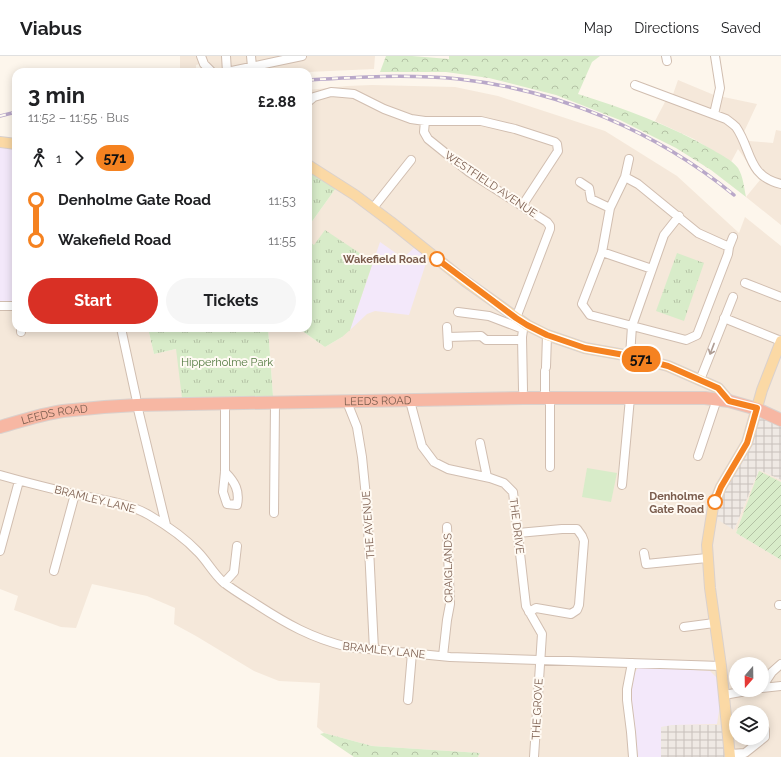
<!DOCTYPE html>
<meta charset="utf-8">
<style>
:root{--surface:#fff;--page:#f6f6f6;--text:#202124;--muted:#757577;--line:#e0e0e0;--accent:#d93025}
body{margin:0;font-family:Raleway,sans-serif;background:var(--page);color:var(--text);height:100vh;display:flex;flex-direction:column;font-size:15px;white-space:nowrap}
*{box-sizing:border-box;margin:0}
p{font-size:13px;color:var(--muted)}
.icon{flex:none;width:22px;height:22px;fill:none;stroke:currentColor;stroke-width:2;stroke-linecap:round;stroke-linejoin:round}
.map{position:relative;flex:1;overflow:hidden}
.sheet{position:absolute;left:12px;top:12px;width:300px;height:264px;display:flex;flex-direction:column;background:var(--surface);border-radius:12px;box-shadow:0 2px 10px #0003}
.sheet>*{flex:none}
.badge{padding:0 8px;border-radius:13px;font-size:14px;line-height:26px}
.needle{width:26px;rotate:200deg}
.fabs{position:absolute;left:729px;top:601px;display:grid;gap:8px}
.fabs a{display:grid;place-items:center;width:40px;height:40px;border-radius:50%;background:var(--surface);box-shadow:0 2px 10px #0003;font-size:20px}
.map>.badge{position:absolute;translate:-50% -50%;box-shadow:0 0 0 2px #fff}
.legs{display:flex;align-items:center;gap:6px;height:44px;padding:0 16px;font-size:13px}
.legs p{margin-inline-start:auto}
.head{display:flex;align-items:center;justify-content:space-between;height:68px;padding:0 16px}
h1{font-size:22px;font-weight:700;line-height:30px}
.button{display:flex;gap:8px;margin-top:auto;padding:8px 16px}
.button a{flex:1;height:46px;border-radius:24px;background:var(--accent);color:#fff;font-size:16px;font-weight:700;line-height:46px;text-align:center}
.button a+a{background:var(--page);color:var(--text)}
ul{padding:0 16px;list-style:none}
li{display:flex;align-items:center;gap:14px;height:40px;font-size:15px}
li i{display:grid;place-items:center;width:6px;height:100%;margin:0 5px;background:currentColor}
li i::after{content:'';width:10px;height:10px;margin:-5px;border:3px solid;border-radius:50%;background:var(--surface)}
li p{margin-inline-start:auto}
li:first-child i{background:linear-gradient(#0000 50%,currentColor 0)}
li:last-child i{background:linear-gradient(currentColor 50%,#0000 0)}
header{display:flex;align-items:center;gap:24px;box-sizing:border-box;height:56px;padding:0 20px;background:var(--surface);border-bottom:1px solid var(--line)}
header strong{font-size:19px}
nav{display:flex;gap:22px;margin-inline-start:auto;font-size:14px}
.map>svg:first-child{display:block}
.residential{fill:#f5e8da;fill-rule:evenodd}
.industrial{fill:url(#industrial-grid)}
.education{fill:#f3e8fa}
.grass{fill:url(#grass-tufts)}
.forest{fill:url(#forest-crowns)}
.garden{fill:url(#garden-furrows)}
.pitch{fill:#d8ecc9}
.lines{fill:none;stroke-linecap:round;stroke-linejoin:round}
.minor-casing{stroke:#d1beb0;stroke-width:10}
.major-casing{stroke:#dad1cd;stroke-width:12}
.highway-casing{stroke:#dad1cd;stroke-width:14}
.minor{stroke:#fff;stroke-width:8}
.major{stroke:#fbd9a5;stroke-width:10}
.highway{stroke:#f7b7a3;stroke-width:12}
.rail-casing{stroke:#b9a8c9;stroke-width:3.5}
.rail{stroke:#fffaf3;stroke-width:2;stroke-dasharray:6;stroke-linecap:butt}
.oneway{stroke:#af9d94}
.line-1-casing{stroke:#fff;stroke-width:9}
.line-1{stroke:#f58220;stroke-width:6}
.stop-1-dot{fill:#fff;stroke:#f58220;stroke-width:2}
.labels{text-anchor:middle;stroke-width:4;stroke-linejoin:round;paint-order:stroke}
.street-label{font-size:11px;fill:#7a5c4d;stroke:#fffaf3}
.stop-label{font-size:11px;font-weight:bold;fill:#7a5c4d;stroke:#fffaf3;text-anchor:end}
.park-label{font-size:11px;fill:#537a41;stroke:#fffaf3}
</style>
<header>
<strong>Viabus</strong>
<nav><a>Map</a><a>Directions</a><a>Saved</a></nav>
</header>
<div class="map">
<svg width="781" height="701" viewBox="0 0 781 701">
<defs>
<pattern id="industrial-grid" width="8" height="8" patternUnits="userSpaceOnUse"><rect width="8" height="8" fill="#efe9e4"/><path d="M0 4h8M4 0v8" fill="none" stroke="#c7c0bb"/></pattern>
<pattern id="grass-tufts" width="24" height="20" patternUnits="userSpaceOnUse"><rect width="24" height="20" fill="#d8ecc9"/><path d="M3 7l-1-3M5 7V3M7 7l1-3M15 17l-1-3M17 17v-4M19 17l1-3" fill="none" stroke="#b4c2a5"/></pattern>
<pattern id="forest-crowns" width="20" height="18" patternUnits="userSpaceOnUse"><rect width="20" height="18" fill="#d8ecc9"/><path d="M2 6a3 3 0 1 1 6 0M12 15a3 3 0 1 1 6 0" fill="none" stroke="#b4c2a5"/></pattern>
<pattern id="garden-furrows" width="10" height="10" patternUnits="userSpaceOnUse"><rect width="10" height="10" fill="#d8ecc9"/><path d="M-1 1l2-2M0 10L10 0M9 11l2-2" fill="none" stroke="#b4c2a5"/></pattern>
</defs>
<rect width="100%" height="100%" fill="#fdf6ec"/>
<path class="residential" d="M180 0H375L374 13 308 16H206L200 8 196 9V16H180Z
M678 24 714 39 757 48 743 78 749 85 773 87 776 74 781 75V169L746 141 760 124 738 93 731 106 694 83 655 65 666 44H671Z
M372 29 455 31 498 40 605 75 677 120 739 177 745 161 781 190V370L761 360 734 474 759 414 781 424V426L759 416 736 477 781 504V701H478L480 697 372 690 324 677 317 671 320 627 279 625 254 615 196 580 174 568 175 552 147 540 92 528 76 572 61 571 14 554 18 540 0 533V247L16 248V272H148L154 298 176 293 273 340 268 272H298L325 291 342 281 314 189 308 184V171L336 132 308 116V34L347 30ZM736 608H762V634H736ZM736 656H762V682H736Z"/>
<path class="industrial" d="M760 360 781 370V424L759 414 734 474 715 462 727 430 746 397Z
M672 669H723L726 701H661L660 671Z"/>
<path class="education" d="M0 89 16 91V248L0 247Z
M380 186 403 202 414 192 428 201 409 259 375 255 367 258 350 274Z
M644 611 710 615 717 622 718 625 720 649 717 668 672 669 661 671V701H638L631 640 634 617 638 612Z"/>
<path class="grass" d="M308 116 336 132 308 171Z
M325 174 373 206 350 274 342 281 325 291 298 272H308V184L314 189Z
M677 197 704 207 684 265 656 255Z
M148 272H268L273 340 182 342 176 293 154 298Z"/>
<path class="forest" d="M386 0H412L449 3V0H600L592 6 578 38C626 53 669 69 713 94 721 99 732 104 738 112 743 120 744 131 746 141L711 114 676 92 620 64 556 39 489 22 446 16H380Z
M324 677 372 690 480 697 478 701H354L320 678Z"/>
<path class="garden" d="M759 415 781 426V504L736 477Z"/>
<path class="pitch" d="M587 412 617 417 611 446 582 441Z"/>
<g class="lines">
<defs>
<path id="minor" d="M201 0 204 8 212 16
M226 0 227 16
M251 0 252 11
M666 0 667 5
M227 16 302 0
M635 29 726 63C730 66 733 68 736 71 752 94 747 120 781 128
M308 46 314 41 331 36 354 38 384 53 411 63 425 65H481L515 73 555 86 557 88 558 95 522 150
M714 58 720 32 715 0
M425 65 424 76 428 83 469 116 547 166 550 170V173L516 262
M629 103 625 121 610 152 602 196 582 248 590 259 686 284 697 279 728 198 729 191 733 181
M625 121 638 128 698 177 729 191
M580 126 589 132 591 143 610 152
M373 152 411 104
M602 196 652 213
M745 227 781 241
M0 250H16
M458 256 489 260 523 273
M724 262 781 285
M447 271 448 290
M21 272V276
M121 272 136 341
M448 281 481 280 486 284H522
M630 300 632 270 664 179 679 160
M546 311 547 279
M700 324 733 241
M523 334 522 281 524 267
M545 342V315
M410 345 422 390 434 406 448 413 490 422 504 427 513 436 526 550 542 578 534 701
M347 346 357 371 362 401 367 451 374 594
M225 348V416L223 436 227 448 237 449C240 435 235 426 225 416
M137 349 166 469
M480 387 487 421
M698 400 717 343
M550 411V342
M0 419C24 426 49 432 74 438 99 443 126 446 149 459 166 469 184 481 198 496 207 505 213 517 223 526 233 534 245 541 256 548 287 568 311 582 348 591L450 601 721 610
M622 429 630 342
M274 457 275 347
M518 477 562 473H577L582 480 584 485 579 549 577 554 571 558 536 552 529 556
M0 495 19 425
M644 497 646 508 707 502
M54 515 75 438
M224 527 234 516 237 490
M779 549H781
M684 571 714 567
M443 600 447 564 450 548 447 471
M632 607 627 633V644L631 676 633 701
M762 631 772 616 781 608
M762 632 781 630
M724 639 752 634
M408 644 412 597
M730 698 745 697 765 681V674"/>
<path id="major" d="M0 86 16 88
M308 109 355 139 391 166 465 225 527 269 547 279 585 292 630 300 668 310 718 332 729 345
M730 701 721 610 710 532 707 489 713 451 721 431 747 387 762 334 781 285"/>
<g id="highway">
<path id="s1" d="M0 371C21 365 42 358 63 355 88 352 113 350 137 349L524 342H705L729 345 757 353 781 364"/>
</g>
</defs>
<use href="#minor" class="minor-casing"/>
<use href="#major" class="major-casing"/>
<use href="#highway" class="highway-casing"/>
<use href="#minor" class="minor"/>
<use href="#major" class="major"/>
<use href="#highway" class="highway"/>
<defs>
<path id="rail" d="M308 24C358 21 408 18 459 23 558 34 656 75 734 139
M0 60 16 56"/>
</defs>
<use href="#rail" class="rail-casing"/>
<use href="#rail" class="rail"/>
</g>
<defs><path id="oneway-shaft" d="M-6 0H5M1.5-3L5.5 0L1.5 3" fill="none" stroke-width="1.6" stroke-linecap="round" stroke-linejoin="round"/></defs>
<use class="oneway" href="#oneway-shaft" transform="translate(712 293) rotate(111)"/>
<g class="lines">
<defs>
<path id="line-1" d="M437 203 516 262 527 269 547 279 585 292 630 300 668 310 718 332 729 345 757 352 747 387 721 431 715 446"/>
</defs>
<use href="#line-1" class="line-1-casing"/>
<use href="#line-1" class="line-1"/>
</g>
<g class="stop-1-dot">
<circle cx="437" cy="203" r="7"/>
<circle cx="715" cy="446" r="7"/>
</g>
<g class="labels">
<g class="street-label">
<text transform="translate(491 128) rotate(34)" y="4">WESTFIELD AVENUE</text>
<text dy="4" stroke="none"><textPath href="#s1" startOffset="380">LEEDS ROAD</textPath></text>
<text dy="4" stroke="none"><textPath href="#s1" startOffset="56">LEEDS ROAD</textPath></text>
<text transform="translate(95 443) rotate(14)" y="4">BRAMLEY LANE</text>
<text transform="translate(368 469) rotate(-94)" y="4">THE AVENUE</text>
<text transform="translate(517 470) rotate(83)" y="4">THE DRIVE</text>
<text transform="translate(448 512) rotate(-91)" y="4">CRAIGLANDS</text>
<text transform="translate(384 594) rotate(6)" y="4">BRAMLEY LANE</text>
<text transform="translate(537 653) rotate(-87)" y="4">THE GROVE</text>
</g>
<g class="stop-label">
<text x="426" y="207">Wakefield Road</text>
<text x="704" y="444">Denholme<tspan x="704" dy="13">Gate Road</tspan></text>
</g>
<g class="park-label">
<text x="227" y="310">Hipperholme Park</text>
</g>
</g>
</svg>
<div class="fabs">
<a><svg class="needle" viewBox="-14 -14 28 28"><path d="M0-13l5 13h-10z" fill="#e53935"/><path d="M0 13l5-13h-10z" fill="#757577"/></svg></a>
<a><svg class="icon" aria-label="layers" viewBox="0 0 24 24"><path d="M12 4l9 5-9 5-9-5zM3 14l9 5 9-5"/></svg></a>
</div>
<b class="badge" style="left:641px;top:303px;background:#f58220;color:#111">571</b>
<section class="sheet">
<div class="head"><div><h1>3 min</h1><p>11:52 – 11:55 · Bus</p></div><b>£2.88</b></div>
<div class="legs"><svg class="icon" aria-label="walk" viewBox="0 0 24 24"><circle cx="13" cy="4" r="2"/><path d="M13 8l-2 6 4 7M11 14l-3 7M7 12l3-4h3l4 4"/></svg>1<svg class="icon" aria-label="forward" viewBox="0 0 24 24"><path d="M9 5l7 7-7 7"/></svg><b class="badge" style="background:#f58220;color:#111">571</b></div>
<ul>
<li><i style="color:#f58220"></i><b>Denholme Gate Road</b><p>11:53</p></li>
<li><i style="color:#f58220"></i><b>Wakefield Road</b><p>11:55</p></li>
</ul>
<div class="button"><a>Start</a><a>Tickets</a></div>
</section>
</div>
